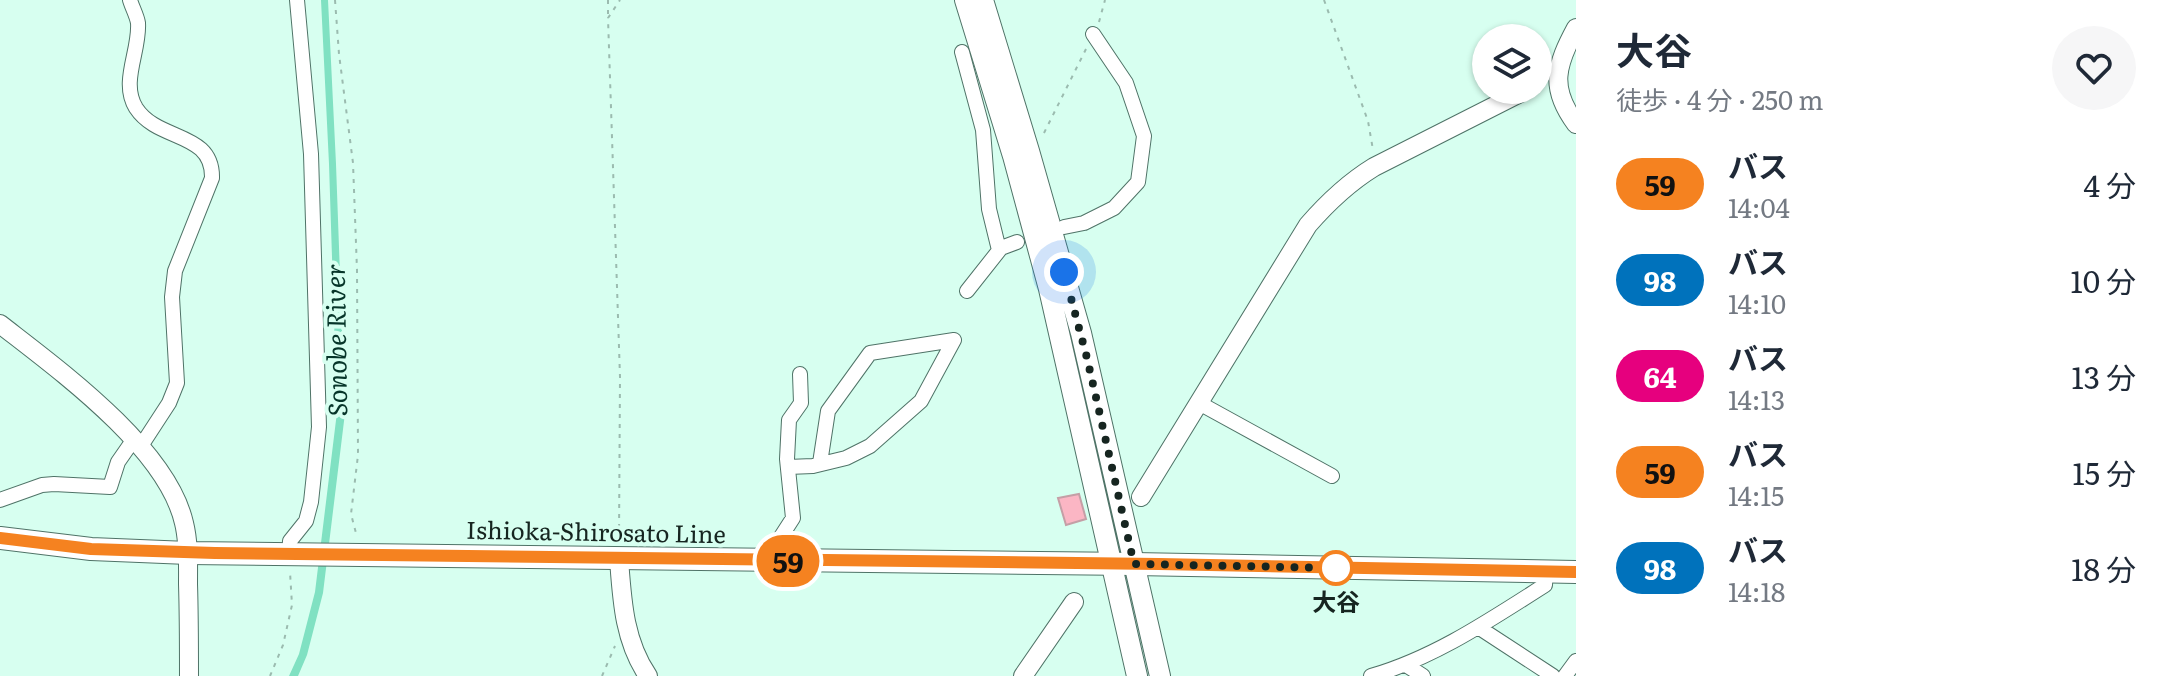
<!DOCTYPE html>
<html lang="ja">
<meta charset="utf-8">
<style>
:root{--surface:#fff;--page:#f6f6f7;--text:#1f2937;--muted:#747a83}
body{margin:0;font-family:Literata,"Noto Sans JP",serif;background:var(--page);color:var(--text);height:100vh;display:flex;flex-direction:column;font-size:30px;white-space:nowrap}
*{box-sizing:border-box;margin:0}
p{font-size:26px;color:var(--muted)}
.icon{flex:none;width:44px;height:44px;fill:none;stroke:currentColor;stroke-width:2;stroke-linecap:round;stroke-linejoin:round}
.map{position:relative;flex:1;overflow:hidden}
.details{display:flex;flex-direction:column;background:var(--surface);width:600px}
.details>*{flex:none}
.badge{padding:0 16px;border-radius:26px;font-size:28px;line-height:52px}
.fabs{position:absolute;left:1472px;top:24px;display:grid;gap:16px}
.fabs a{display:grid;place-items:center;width:80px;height:80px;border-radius:50%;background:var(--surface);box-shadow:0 2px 6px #0004;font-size:40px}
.you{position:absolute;width:40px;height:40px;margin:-20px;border:6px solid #fff;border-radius:50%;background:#1a73e8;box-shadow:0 0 0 12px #1a73e833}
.map>.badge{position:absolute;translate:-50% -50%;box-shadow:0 0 0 4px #fff}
.round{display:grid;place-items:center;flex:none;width:84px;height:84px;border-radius:42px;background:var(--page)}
.summary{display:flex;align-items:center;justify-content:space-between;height:136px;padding:0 40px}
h1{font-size:38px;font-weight:700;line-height:60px}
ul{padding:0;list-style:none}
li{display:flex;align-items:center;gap:24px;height:96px;padding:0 40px}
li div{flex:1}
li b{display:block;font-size:30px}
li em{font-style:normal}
li .badge{min-width:88px;font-weight:700;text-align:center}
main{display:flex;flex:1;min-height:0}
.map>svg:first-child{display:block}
.water{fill:#80e1c2}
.building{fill:#fbb6c4;stroke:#c49fa6;stroke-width:2}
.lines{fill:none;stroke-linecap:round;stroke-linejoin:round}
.minor-casing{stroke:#4f7367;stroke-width:16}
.tertiary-casing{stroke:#4f7367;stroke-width:20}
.secondary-casing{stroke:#4f7367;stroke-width:22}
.primary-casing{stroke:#4f7367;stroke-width:24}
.path{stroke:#9bbbaf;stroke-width:2;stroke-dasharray:4 6;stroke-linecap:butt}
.minor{stroke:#fff;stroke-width:14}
.tertiary{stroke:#fff;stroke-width:18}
.secondary{stroke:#fff;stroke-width:20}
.primary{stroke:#fff;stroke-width:22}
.line-casing{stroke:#fff;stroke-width:18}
.line{stroke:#f58220;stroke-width:12}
.walk{stroke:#162520;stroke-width:8;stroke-dasharray:0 14.4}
.stop-dot{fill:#fff;stroke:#f58220;stroke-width:4}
.labels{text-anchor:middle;stroke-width:8;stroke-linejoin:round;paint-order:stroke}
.street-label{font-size:24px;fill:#162520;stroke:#d7fff0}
.stop-label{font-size:24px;font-weight:bold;fill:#162520;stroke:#d7fff0}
.water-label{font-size:26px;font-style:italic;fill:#063529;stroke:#d7fff0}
</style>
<main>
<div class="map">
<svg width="1576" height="676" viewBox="0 0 1576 676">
<rect width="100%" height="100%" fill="#d7fff0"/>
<path class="water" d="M321 0H328L336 164 345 413 323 593 307 655 298 676H289L299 654 315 592 337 412 329 164Z"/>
<path class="building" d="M1079 494 1086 519 1066 525 1058 498Z"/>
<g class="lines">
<defs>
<path id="minor" d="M130 0C132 7 137 16 138 23 140 51 120 82 136 108 158 142 213 131 212 178L175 271 172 297 177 383 169 403 141 446
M962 52 983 130 989 209 999 250
M1064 227 1084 223 1114 208 1138 182 1144 136 1126 83 1093 34
M967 291 1001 248 1017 242
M1199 403 1332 476
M788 467 813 466 846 458 870 446 921 401 954 340 870 353 828 411 820 463
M0 500 42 485 54 484 110 487 118 462 134 439
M289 555 290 541 306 521 311 502 319 427 311 154 297 0
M766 560 793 518 787 459 789 420 801 403 800 374
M1478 627 1553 676
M1406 665 1423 676
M1371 676C1434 658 1490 620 1545 585L1546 571
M1565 676 1576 661"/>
<path id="tertiary" d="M1576 28C1556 65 1549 88 1576 124
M0 324C59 370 167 448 184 523 189 543 188 564 188 584 189 615 189 645 189 676
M1141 497 1308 225C1328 202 1348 183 1374 167L1526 90
M619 559C622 600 624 641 648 676
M1023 676 1074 602"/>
<path id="secondary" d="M965 0 1013 156 1049 289 1137 676
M983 0 1029 151 1081 333 1160 676"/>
<path id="primary" d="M0 538 91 549 188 553 1134 564 1576 572"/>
</defs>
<use href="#minor" class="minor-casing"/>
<use href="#tertiary" class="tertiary-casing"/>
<use href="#secondary" class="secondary-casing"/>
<use href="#primary" class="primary-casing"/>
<path class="path" d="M335 0 339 54 353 163 357 270 358 455 351 514 357 537
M608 0V15
M1324 0 1368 121 1373 150
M1099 22 1105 0
M1044 133 1086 49
M619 538 620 377 608 18 620 0
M270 676 283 645 292 605 290 572
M602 676 615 646"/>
<use href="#minor" class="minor"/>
<use href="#tertiary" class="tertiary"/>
<use href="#secondary" class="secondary"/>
<use href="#primary" class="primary"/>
</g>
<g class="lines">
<defs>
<path id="line" d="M0 538 91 549 215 553 1159 564 1576 572"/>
</defs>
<use href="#line" class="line-casing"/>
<use href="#line" class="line"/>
<path class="walk" d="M1064 272 1087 358 1134 564 1336 568"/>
</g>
<circle class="stop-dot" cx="1336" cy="568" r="16"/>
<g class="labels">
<g class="street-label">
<text transform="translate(596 533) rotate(1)" y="8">Ishioka-Shirosato Line</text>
</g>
<g class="stop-label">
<text x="1336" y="611">大谷</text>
</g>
<g class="water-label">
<text transform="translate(337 340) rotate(-91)" y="9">Sonobe River</text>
</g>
</g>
</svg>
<div class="fabs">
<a><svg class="icon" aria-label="layers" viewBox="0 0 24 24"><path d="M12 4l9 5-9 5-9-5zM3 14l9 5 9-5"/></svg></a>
</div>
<div class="you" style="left:1064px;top:272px"></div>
<b class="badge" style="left:788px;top:561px;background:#f58220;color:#111">59</b>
</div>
<section class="details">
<div class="summary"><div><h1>大谷</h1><p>徒歩 · 4 分 · 250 m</p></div><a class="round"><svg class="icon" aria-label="heart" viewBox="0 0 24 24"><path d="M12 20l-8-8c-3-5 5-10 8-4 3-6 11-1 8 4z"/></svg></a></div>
<ul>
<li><span class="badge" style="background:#f58220;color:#111">59</span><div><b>バス</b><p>14:04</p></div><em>4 分</em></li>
<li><span class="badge" style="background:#0072bc;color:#fff">98</span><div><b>バス</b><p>14:10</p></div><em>10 分</em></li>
<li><span class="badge" style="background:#e6007e;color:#fff">64</span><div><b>バス</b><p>14:13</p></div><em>13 分</em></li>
<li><span class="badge" style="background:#f58220;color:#111">59</span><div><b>バス</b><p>14:15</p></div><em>15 分</em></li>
<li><span class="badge" style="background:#0072bc;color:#fff">98</span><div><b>バス</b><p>14:18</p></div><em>18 分</em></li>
</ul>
</section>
</main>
